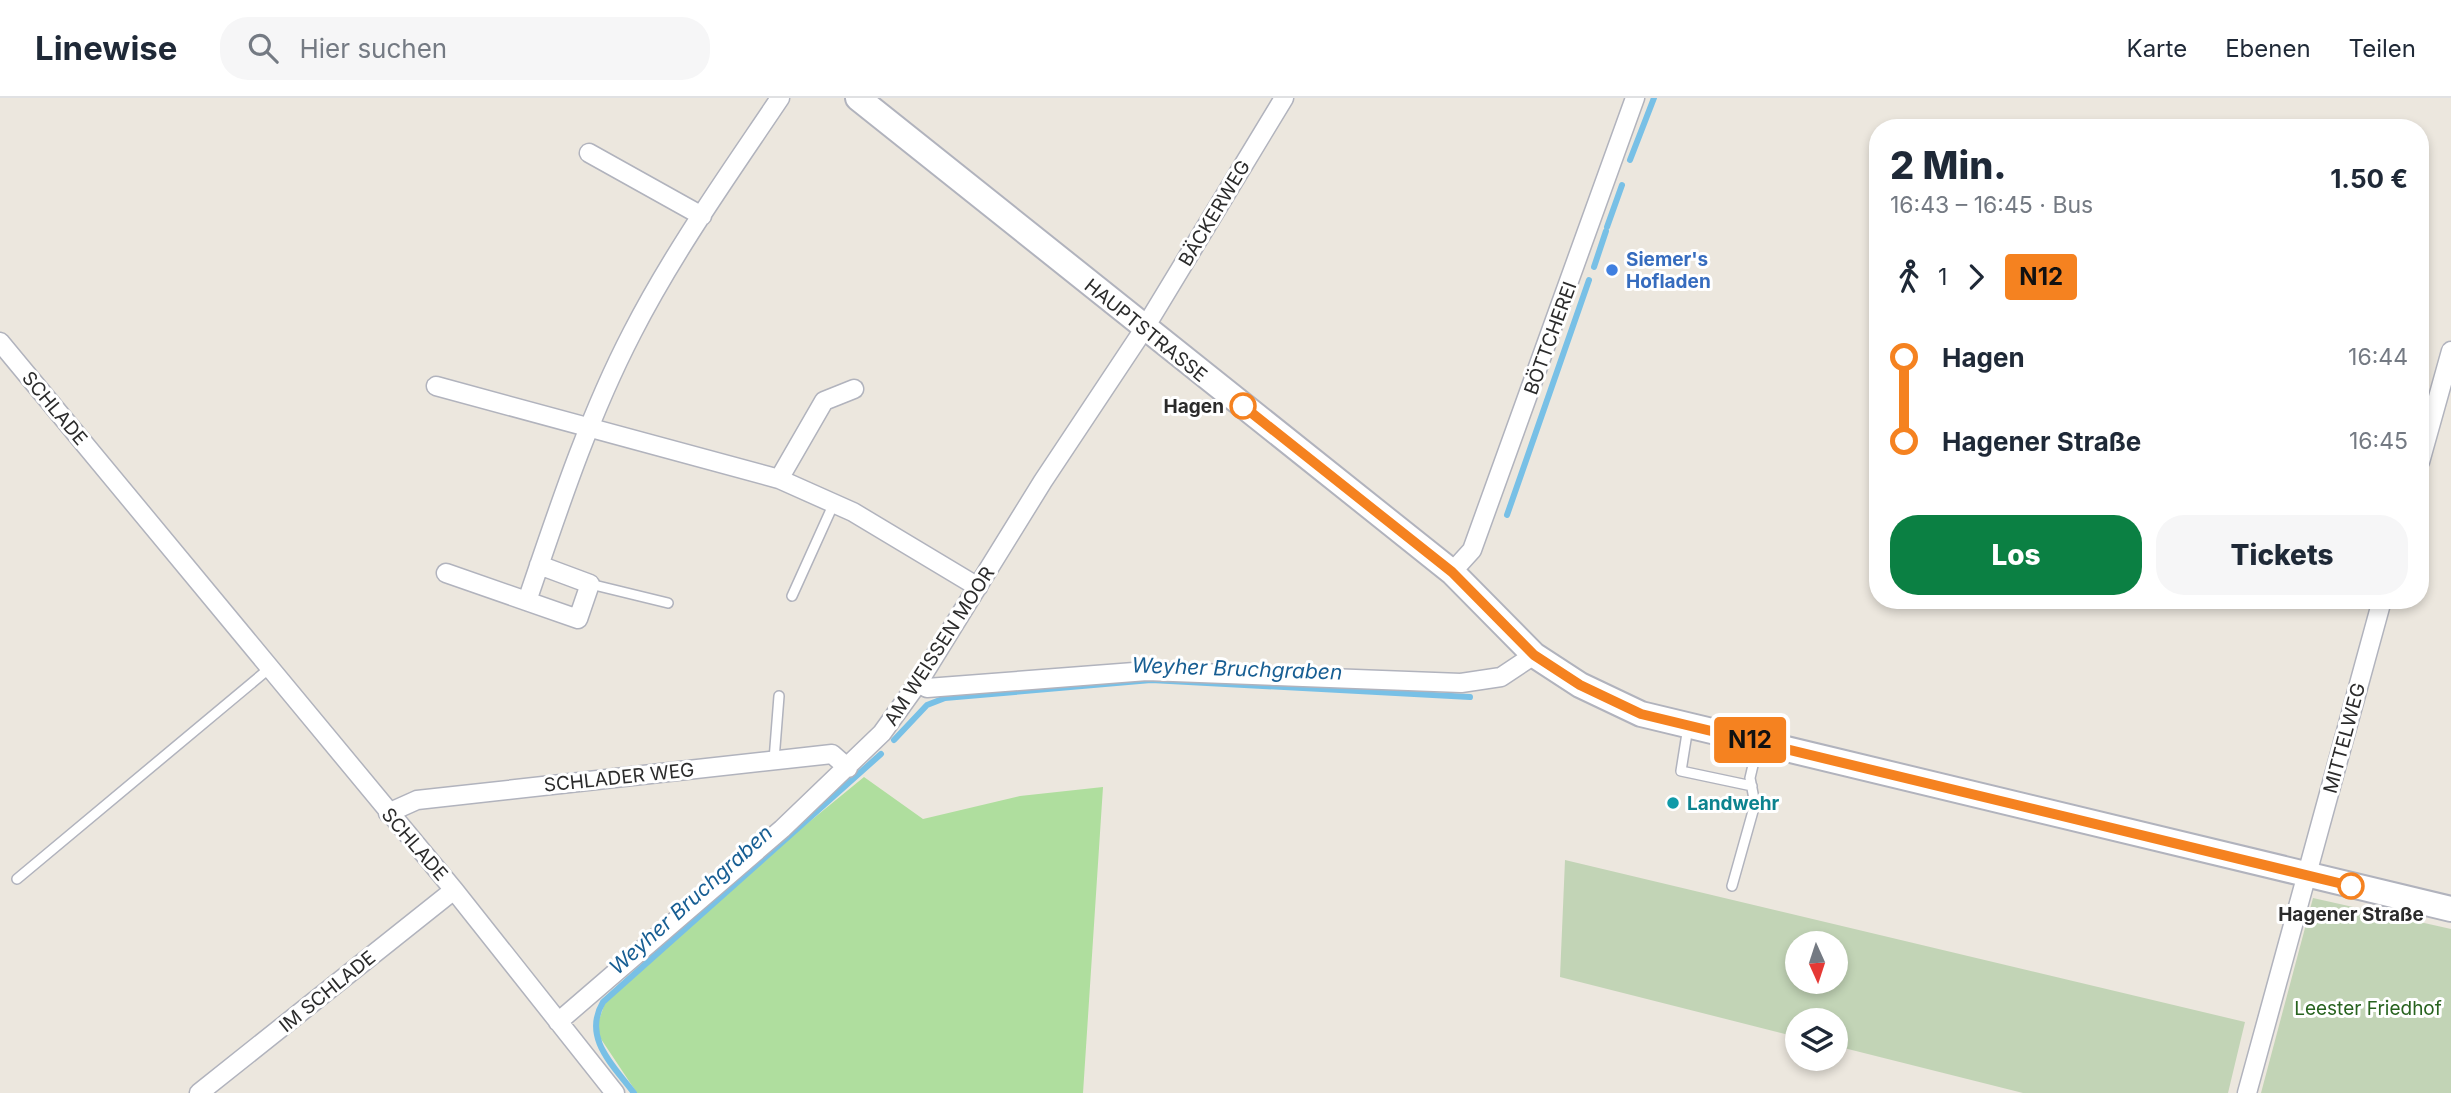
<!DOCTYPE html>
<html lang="de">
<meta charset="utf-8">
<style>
:root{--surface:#fff;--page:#f6f6f7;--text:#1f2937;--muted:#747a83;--line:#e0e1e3;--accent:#0b8043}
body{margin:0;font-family:Inter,sans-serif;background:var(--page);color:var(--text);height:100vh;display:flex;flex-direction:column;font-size:26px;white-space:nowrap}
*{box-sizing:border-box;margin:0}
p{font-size:23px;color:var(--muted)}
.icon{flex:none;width:38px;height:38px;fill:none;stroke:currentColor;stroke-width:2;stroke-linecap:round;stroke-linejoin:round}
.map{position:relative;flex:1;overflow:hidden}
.side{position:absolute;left:1869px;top:21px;width:560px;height:490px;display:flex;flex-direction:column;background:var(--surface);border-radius:28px;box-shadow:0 4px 10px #0003}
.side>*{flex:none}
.badge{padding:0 14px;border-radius:5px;font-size:24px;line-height:46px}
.needle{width:46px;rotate:177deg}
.fabs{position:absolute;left:1785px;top:833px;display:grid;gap:14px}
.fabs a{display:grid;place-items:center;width:63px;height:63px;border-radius:50%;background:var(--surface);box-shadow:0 4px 10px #0003;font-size:35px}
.map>.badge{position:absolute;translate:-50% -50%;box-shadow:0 0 0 4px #fff}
.legs{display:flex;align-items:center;gap:10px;height:77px;padding:0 21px;font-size:23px}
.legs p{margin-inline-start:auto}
.headline{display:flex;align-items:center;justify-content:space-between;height:119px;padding:0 21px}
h1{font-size:38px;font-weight:800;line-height:52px}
.action{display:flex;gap:14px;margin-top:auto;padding:14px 21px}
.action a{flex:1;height:80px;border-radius:28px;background:var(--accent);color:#fff;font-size:28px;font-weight:800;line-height:80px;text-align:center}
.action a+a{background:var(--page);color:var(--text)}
ul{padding:0 21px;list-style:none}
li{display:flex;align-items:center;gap:24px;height:84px;font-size:26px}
li i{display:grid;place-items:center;width:10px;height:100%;margin:0 9px;background:currentColor}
li i::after{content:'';width:18px;height:18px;margin:-9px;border:5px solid;border-radius:50%;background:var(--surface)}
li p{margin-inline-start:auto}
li:first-child i{background:linear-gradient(#0000 50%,currentColor 0)}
li:last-child i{background:linear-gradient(currentColor 50%,#0000 0)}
header{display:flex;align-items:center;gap:42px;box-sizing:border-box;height:98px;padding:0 35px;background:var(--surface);border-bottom:2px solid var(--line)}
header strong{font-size:33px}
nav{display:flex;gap:38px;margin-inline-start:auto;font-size:24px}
.search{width:490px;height:63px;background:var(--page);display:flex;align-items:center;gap:18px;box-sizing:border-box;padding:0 24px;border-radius:28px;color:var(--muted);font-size:26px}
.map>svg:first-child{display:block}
.green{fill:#afde9e}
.cemetery{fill:#c2d4b6;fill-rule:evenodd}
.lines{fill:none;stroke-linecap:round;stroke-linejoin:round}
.stream{stroke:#78c0e6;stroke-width:6}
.lane-casing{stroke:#b1b3bd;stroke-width:12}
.street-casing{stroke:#b1b3bd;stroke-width:21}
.secondary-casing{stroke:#b1b3bd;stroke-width:28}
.lane{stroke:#fff;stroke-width:9}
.street{stroke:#fff;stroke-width:18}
.secondary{stroke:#fff;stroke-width:24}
.line-1-casing{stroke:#fff;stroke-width:16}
.line-1{stroke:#f58220;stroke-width:10}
.shop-dot{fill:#3f7fe0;stroke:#fff;stroke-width:2.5}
.stop-1-dot{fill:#fff;stroke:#f58220;stroke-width:3.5}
.culture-dot{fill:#0f9aa8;stroke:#fff;stroke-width:2.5}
.labels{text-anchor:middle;stroke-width:6;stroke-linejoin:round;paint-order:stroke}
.street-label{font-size:19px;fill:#2b2b2b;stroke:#fff}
.shop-label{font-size:19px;font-weight:bold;fill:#366cbe;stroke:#fff;text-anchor:start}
.stop-label{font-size:19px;font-weight:bold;fill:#2b2b2b;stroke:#fff;text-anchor:end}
.culture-label{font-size:19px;font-weight:bold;fill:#0d838f;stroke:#fff;text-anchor:start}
.park-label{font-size:19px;fill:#28631f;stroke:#fff}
.water-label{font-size:21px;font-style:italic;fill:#175e93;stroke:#fff}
</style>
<header>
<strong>Linewise</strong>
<div class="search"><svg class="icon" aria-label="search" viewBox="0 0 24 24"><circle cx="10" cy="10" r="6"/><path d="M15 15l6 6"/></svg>Hier suchen</div>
<nav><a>Karte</a><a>Ebenen</a><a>Teilen</a></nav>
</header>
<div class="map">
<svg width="2451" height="995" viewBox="0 0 2451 995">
<rect width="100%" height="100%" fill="#ece7de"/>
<path class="green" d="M864 679 923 721 1020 698 1103 689 1083 995H637L599 938V922L605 905 792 738Z"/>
<path class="cemetery" d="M1565 762 2245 924 2228 995H2023L1836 948V922H1797V939L1560 879ZM1797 845H1836V884H1797Z
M2313 800 2451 831V995H2261Z"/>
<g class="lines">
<path class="stream" d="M1630 62 1654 0
M1607 129 1622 87
M1594 169 1606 133
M1507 417 1589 182
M894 642 927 607 945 600 1151 582 1470 599
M634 995C613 967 582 940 603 904L881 656"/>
<defs>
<path id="lane" d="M590 486 668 505
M792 498 834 405
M1688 629 1681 673 1752 688
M774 662 779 598
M17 781 271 569
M1732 788 1755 706 1750 680 1758 646"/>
<path id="street" d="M589 55 702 118
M0 244 454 792 615 995
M436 288 779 381 853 414 978 489
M2420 364 2451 253
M779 381 824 303 854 291
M1452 474 1472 452 1635 0
M446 475 578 521 590 486 539 467
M527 503C558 412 588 320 632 235 674 153 729 76 780 0
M918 585 927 590 1147 573 1461 585 1501 579 1534 557
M388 715 417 702 832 656 848 670
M558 924 782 731 882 635 918 585 1043 383 1144 231 1284 0
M199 995 454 792
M2247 995 2382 502"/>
<path id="secondary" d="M858 0 1452 474 1534 557 1580 587 1641 616 2451 811"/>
</defs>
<use href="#lane" class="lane-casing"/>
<use href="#street" class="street-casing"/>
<use href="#secondary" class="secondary-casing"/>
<use href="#lane" class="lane"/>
<use href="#street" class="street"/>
<use href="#secondary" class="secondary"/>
</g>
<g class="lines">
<defs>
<path id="line-1" d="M1243 308 1452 474 1534 557 1580 587 1641 616 2351 788"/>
</defs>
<use href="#line-1" class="line-1-casing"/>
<use href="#line-1" class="line-1"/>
</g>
<circle class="shop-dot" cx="1612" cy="172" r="7"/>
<g class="stop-1-dot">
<circle cx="1243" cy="308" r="12"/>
<circle cx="2351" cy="788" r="12"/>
</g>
<circle class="culture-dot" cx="1673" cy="705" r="7"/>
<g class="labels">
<g class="street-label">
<text transform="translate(1214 115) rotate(-59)" y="7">BÄCKERWEG</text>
<text transform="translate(1146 232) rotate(39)" y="7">HAUPTSTRASSE</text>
<text transform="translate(1550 240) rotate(-70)" y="7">BÖTTCHEREI</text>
<text transform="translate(55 310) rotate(50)" y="7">SCHLADE</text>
<text transform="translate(939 548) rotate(-57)" y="7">AM WEISSEN MOOR</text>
<text transform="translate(2344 640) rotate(-75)" y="7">MITTELWEG</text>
<text transform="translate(619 679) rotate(-6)" y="7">SCHLADER WEG</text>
<text transform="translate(415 746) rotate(49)" y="7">SCHLADE</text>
<text transform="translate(327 893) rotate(-39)" y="7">IM SCHLADE</text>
</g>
<g class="shop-label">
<text x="1626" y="168">Siemer's<tspan x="1626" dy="22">Hofladen</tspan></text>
</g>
<g class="stop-label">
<text x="1224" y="315">Hagen</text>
<text x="2351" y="823" text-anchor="middle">Hagener Straße</text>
</g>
<g class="culture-label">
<text x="1687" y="712">Landwehr</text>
</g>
<g class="park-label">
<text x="2368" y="917">Leester Friedhof</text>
</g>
<g class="water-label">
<text transform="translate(1237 571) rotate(2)" y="7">Weyher Bruchgraben</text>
<text transform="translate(691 802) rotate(-42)" y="7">Weyher Bruchgraben</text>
</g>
</g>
</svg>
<div class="fabs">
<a><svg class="needle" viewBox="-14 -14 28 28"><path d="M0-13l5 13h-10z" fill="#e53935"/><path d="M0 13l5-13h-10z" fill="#747a83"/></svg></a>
<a><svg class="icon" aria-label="layers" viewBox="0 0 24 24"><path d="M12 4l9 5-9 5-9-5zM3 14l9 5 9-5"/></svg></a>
</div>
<b class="badge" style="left:1750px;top:642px;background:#f58220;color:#111">N12</b>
<section class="side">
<div class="headline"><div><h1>2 Min.</h1><p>16:43 – 16:45 · Bus</p></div><b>1.50 €</b></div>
<div class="legs"><svg class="icon" aria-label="walk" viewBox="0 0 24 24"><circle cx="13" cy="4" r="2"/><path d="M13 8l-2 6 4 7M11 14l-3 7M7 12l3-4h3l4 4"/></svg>1<svg class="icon" aria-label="forward" viewBox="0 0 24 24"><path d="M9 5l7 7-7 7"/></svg><b class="badge" style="background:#f58220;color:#111">N12</b></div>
<ul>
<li><i style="color:#f58220"></i><b>Hagen</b><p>16:44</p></li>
<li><i style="color:#f58220"></i><b>Hagener Straße</b><p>16:45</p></li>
</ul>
<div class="action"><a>Los</a><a>Tickets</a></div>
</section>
</div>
